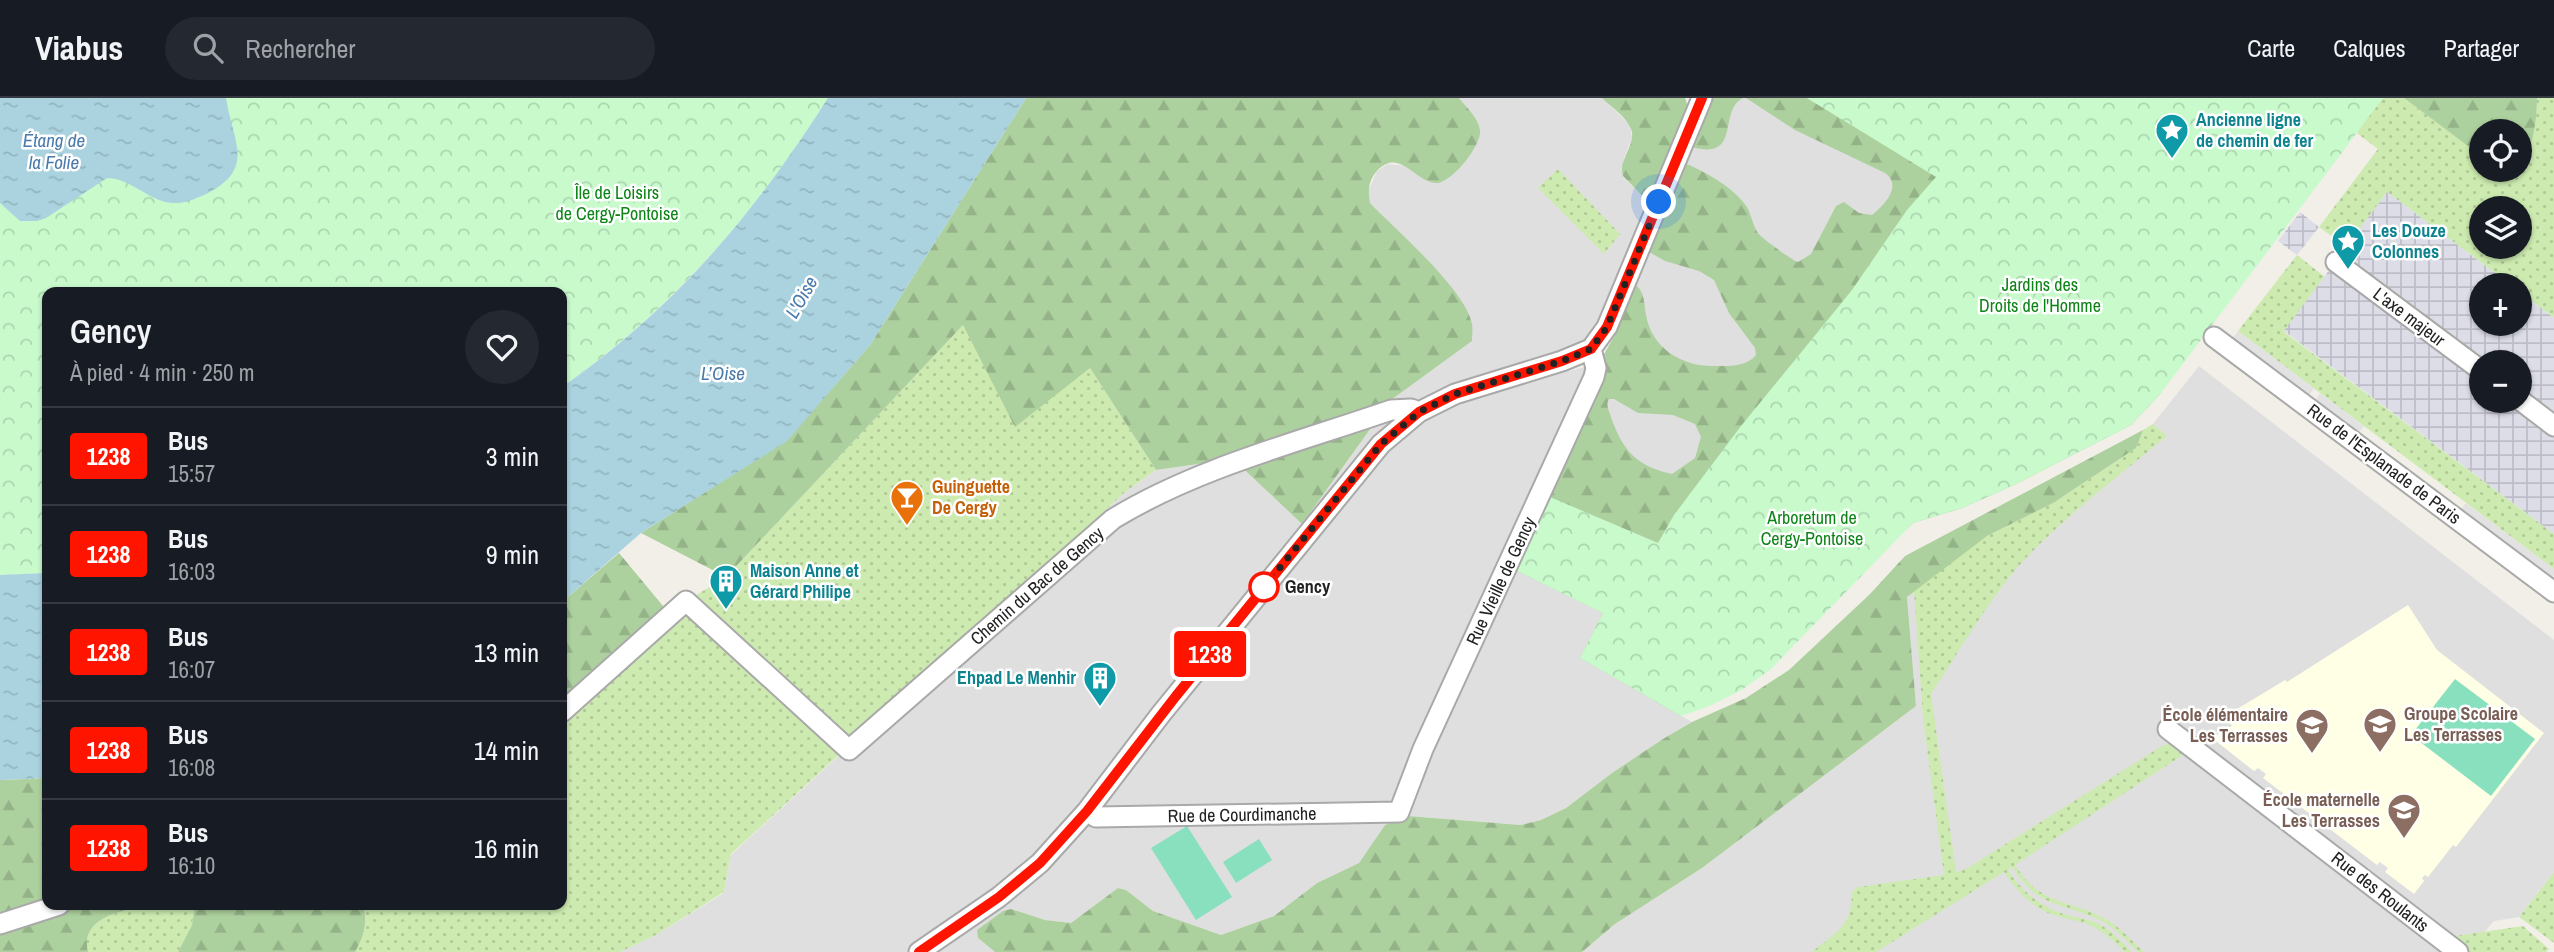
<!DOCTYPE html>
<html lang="fr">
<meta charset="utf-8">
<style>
:root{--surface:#171b24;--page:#242831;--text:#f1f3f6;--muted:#9ea1a6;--line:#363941}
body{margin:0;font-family:"Archivo Narrow",sans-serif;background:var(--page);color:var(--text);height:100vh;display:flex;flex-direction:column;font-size:26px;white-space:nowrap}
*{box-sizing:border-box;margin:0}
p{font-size:23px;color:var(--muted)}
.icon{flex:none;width:38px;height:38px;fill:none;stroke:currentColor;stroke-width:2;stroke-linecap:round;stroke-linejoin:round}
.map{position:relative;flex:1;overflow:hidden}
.details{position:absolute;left:42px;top:189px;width:525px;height:623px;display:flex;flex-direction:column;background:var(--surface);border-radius:14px;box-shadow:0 2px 5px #0004}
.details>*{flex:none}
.badge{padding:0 14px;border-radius:5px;font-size:24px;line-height:46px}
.controls{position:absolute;left:2469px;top:21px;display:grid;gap:14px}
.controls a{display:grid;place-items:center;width:63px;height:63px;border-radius:50%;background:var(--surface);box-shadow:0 2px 5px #0004;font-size:35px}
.you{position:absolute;width:35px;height:35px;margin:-18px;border:5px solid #fff;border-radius:50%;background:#1a73e8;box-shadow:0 0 0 10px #1a73e833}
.map>.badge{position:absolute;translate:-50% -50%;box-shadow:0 0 0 4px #fff}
.round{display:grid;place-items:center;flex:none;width:74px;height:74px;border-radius:37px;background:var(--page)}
.head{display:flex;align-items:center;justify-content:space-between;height:119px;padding:0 28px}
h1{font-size:33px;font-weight:600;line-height:52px}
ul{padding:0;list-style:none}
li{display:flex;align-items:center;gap:21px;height:98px;padding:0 28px;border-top:2px solid var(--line)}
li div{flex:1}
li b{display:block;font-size:26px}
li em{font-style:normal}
li .badge{min-width:77px;font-weight:700;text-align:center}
header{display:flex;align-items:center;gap:42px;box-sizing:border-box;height:98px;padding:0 35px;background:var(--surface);border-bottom:2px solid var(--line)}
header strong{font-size:33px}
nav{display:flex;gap:38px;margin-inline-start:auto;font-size:24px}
.search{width:490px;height:63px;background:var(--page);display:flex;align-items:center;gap:18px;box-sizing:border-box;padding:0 24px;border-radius:38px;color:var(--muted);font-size:26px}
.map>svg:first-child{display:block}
.residential{fill:#e0dfdf}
.education{fill:#ffffe5}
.grass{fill:url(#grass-dots);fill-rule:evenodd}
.forest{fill:url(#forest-firs);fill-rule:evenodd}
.park{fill:url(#park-crowns)}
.pitch{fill:#88e0be}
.parking{fill:#e2e2e2}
.plaza{fill:url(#plaza-grid);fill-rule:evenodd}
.water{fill:url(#water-ripples)}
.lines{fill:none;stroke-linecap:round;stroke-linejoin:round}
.minor-casing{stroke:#a9a9a9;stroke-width:23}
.minor{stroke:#fff;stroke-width:19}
.line-casing{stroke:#fff;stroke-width:16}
.line{stroke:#ff1400;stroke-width:10}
.walk{stroke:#222;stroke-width:7;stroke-dasharray:0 12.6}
.stop-dot{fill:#fff;stroke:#ff1400;stroke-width:3.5}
.labels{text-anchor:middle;stroke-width:5;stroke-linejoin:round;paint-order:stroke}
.culture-label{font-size:18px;font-weight:bold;fill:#0d838f;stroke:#fff;text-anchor:start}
.park-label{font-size:18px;fill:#0c8416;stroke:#fff}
.street-label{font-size:18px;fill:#222;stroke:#fff}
.food-label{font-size:18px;font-weight:bold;fill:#c56008;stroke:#fff;text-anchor:start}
.stop-label{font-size:18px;font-weight:bold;fill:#222;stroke:#fff;text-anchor:start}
.education-label{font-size:18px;font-weight:bold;fill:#785e54;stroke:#fff;text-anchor:end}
.water-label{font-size:19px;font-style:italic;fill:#4a7aab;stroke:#fff}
</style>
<header>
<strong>Viabus</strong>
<div class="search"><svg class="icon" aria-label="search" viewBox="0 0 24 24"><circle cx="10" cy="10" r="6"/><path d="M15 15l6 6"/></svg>Rechercher</div>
<nav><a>Carte</a><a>Calques</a><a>Partager</a></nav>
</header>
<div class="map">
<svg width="2554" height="854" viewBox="0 0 2554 854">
<defs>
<pattern id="grass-dots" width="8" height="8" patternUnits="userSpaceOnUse" patternTransform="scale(1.75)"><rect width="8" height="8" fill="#cdebb0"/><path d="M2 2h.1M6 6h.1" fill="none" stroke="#b0c997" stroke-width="1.8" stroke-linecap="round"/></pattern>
<pattern id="forest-firs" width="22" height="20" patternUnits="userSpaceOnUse" patternTransform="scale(1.75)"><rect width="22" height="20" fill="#add19e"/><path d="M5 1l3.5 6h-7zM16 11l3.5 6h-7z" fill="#95b388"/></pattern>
<pattern id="park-crowns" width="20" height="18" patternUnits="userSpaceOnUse" patternTransform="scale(1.75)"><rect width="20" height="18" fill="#c8facc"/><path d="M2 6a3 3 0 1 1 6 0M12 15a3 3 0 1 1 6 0" fill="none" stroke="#acd6af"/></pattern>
<pattern id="plaza-grid" width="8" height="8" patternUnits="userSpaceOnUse" patternTransform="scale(1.75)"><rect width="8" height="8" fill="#dddde8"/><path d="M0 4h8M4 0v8" fill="none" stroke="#bdbdc7"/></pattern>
<pattern id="water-ripples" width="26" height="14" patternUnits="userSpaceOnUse" patternTransform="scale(1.75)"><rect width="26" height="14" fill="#aad3df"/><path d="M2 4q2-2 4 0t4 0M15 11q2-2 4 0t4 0" fill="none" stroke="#92b5bf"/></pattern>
</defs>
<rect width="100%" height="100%" fill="#f2efe9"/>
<path class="residential" d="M1459 0H1602L1630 27 1632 40 1624 60 1623 79 1650 106 1598 226 1586 242 1579 247 1505 271 1511 288 1589 268 1603 258 1615 237 1710 0H1807L1937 78 1690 395 1515 472 1603 515 1580 560 1692 624 1612 675 1566 710 1541 722 1522 727 1408 718 1385 727 1359 765 1317 785 1274 818 1221 837 1153 813 1126 792 1118 790 1071 825 1045 822 1011 811 978 840 995 854H620L656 837 724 795 731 757 1124 395 1156 372 1233 361 1302 426 1391 302 1472 243 1461 204 1445 182 1370 105 1368 94 1377 73 1388 66 1407 68 1429 84 1475 19Z
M2199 268 2554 542V774L2519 819 2494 823 2467 854H1582L1615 826 1702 770 1916 608 1907 499 1914 492 2153 326Z"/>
<path class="education" d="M2408 507 2437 552 2544 635 2456 749 2453 747 2428 779 2425 777 2422 780 2424 783 2414 796 2385 774 2388 770 2380 764 2377 767 2301 709 2303 705 2295 699 2292 702 2263 680 2266 676 2258 670 2254 673 2212 640 2232 628 2228 622 2229 616 2285 582 2287 584Z"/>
<path class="grass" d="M2300 0H2404L2481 58 2482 72H2499L2511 81C2528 58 2537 30 2537 0H2554V220L2520 194V187H2511L2387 94 2347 149 2319 129 2378 51 2357 35H2355L2297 112ZM2482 110H2520V149H2482Z
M1558 71 1620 136 1604 156 1538 90Z
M2297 157 2325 179 2284 234 2554 436V471L2238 233Z
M963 227 1090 270 1156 372 1124 395 731 756 724 794 656 837 620 854H355C364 838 368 825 363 807H562V607L668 514 726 479Z
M2153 326 2167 338C2119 378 2069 415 2026 460 1989 500 1961 551 1931 596L1956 774 1966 771 2162 648 2171 645 2186 655 2015 767C2042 810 2070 800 2107 822 2121 830 2132 843 2144 854H2138C2126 842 2115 830 2100 822 2060 803 2040 812 2012 769L2008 772C2021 793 2042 810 2067 817 2078 820 2088 821 2099 826 2112 833 2122 844 2132 854H2125C2113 842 2101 831 2085 825 2072 821 2060 820 2048 815 2029 806 2015 791 2004 774L1876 854H1812C1837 833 1852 829 1852 794L1858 789 1944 777 1923 620 1914 492 1987 438 2053 405 2136 350 2143 332Z
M2554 774V845L2519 819Z
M143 807H195L192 827 178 854H88C80 820 118 815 143 807Z
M2523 828 2549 851 2546 854H2468L2452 842 2455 838Z"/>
<path class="forest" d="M1026 0H1459C1466 9 1478 19 1480 32 1482 47 1453 83 1438 85 1416 87 1400 47 1376 74 1368 84 1368 94 1370 105 1395 131 1466 192 1472 226 1473 231 1472 238 1472 243L1391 302 1302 426 1233 361 1156 372 1090 270 1015 329 963 227 726 479 641 435 787 342 870 247Z
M1602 0H1685L1688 9 1650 106 1623 78C1617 62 1639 44 1630 29 1625 18 1611 9 1602 0Z
M1710 0H1743C1717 13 1743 63 1691 49Z
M1746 0H1807L1937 78 2155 296 2161 295 2131 327 2014 387 1962 410 1913 425 1906 432 1741 421 1585 481 1681 618 1580 560 1603 515 1515 472 1591 308 1599 286 1603 258 1615 237 1636 187C1645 195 1644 206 1646 217 1652 251 1683 269 1715 268 1730 268 1746 269 1756 257L1755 250 1729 215 1714 182 1699 173 1665 163 1649 154 1685 65C1706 75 1729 86 1744 105 1751 113 1752 126 1758 135 1760 139 1793 163 1798 164L1811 156 1836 108 1844 104 1859 115 1872 117C1884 107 1903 88 1885 75L1795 32ZM1609 301H1614L1638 315 1673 317 1695 326 1701 339 1695 360 1672 376C1637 368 1624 354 1612 322 1610 314 1605 308 1609 301Z
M2404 0H2537C2537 22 2533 50 2520 69V33H2482L2481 58Z
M2143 332 2136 350 2053 405 1987 438 1907 499 1916 608 1702 770 1615 826 1582 854H995L978 840 977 832 1003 813 1011 811 1045 822 1071 825 1118 790 1126 792 1153 813 1221 837 1274 818 1317 785 1359 765 1385 727 1408 718 1521 727 1541 722 1566 710 1612 675 1663 641 1692 624 1746 600 1789 572 1870 496 1905 458Z
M619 455 668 514 562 607V504Z
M47 680V807H143C118 815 80 820 88 854H0V682Z
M195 807H363C368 825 364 838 355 854H178L192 827Z"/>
<path class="park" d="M0 0H828C755 115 674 210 562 289V194H47V475L0 477Z
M1807 0H2383L2161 295 2131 327 2014 387 1962 410 1913 425 1770 572 1740 593 1707 609 1681 618 1580 560 1603 515 1515 472 1550 399 1658 445 1674 417 1741 328 1852 192 1907 112 1936 79Z"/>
<path class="pitch" d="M2455 581 2535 641 2491 698 2411 637Z
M1187 728 1232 799 1196 822 1151 750Z
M1259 741 1272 762 1236 785 1223 764Z"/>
<path class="parking" d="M2238 233 2314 290 2308 299 2231 242Z
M2320 295 2364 328 2358 336 2314 304Z
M2466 405 2554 471V477L2550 482 2458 415Z"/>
<path class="plaza" d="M2387 94 2511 187H2482V226H2520V194L2554 220V436L2284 233ZM2482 264H2520V303H2482Z
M2300 114 2319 129 2297 157 2278 143Z"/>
<path class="water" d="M0 0H226C233 45 257 71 204 97 190 103 178 108 162 103 144 97 127 80 107 80L46 120 37 123H20L0 105Z
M828 0H1026L870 247 787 343 641 435 562 504V289C674 211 755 115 828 0Z
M47 475V680L0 682V477Z"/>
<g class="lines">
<defs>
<path id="minor" d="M2336 164 2482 273
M2214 239 2554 494
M2520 302 2554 328
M562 614 686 503 849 652 1113 421C1196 370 1299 344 1391 312L1411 311 1419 314
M2168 631 2458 854
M1087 713 1096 719 1399 714 1423 651 1594 279 1596 270 1591 251
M0 826 59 807
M919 854 999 799 1040 765 1087 713 1161 616 1381 346 1419 314 1455 296 1562 263 1591 251 1607 229 1702 0"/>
</defs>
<use href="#minor" class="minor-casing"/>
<use href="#minor" class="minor"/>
</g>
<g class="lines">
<defs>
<path id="line" d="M919 854 999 799 1040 765 1087 713 1176 598 1381 346 1419 314 1455 296 1562 263 1591 251 1607 229 1702 0"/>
</defs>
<use href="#line" class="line-casing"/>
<use href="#line" class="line"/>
<path class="walk" d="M1264 489 1381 346 1419 314 1455 296 1562 263 1591 251 1607 229 1659 104"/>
</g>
<defs>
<symbol id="sight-pin" viewBox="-11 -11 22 30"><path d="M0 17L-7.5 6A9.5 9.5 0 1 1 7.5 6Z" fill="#0f9aa8" stroke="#fff"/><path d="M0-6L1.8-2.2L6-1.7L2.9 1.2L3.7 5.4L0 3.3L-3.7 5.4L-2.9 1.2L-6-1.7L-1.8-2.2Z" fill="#fff"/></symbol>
<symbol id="bar-pin" viewBox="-11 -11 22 30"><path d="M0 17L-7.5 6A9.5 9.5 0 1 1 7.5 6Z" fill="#e8710a" stroke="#fff"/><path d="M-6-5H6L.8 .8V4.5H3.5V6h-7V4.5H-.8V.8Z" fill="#fff"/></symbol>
<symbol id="building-pin" viewBox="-11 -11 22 30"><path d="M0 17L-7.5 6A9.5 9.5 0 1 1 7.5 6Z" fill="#0f9aa8" stroke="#fff"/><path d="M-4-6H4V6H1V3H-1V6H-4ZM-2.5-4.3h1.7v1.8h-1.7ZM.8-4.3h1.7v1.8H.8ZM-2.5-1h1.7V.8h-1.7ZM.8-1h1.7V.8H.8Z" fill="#fff"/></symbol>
<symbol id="school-pin" viewBox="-11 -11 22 30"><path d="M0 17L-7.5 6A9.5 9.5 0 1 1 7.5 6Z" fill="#8d6e63" stroke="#fff"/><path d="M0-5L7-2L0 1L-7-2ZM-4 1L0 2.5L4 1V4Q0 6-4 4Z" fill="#fff"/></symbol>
</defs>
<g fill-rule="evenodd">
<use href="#sight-pin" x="2153" y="13" width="38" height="52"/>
<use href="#sight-pin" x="2329" y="124" width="38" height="52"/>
<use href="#bar-pin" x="888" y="380" width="38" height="52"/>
<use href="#building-pin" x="707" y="464" width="38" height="52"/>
<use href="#building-pin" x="1081" y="561" width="38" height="52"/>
<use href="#school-pin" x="2361" y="607" width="38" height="52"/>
<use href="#school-pin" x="2293" y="608" width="38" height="52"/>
<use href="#school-pin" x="2385" y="693" width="38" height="52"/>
</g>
<circle class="stop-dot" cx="1264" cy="489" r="14"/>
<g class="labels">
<g class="culture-label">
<text x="2196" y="28">Ancienne ligne<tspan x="2196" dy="21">de chemin de fer</tspan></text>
<text x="2372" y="139">Les Douze<tspan x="2372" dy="21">Colonnes</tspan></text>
<text x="750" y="479">Maison Anne et<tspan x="750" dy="21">Gérard Philipe</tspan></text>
<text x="1076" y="586" text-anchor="end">Ehpad Le Menhir</text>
</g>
<g class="park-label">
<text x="617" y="101">Île de Loisirs<tspan x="617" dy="21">de Cergy-Pontoise</tspan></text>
<text x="2040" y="193">Jardins des<tspan x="2040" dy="21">Droits de l'Homme</tspan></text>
<text x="1812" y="426">Arboretum de<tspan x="1812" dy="21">Cergy‐Pontoise</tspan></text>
</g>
<g class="street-label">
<text transform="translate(2409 219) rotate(37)" y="6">L'axe majeur</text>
<text transform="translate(2384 366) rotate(37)" y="6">Rue de l'Esplanade de Paris</text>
<text transform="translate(1501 483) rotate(-65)" y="6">Rue Vieille de Gency</text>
<text transform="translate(1037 488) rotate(-41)" y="6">Chemin du Bac de Gency</text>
<text transform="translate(1242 717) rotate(-1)" y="6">Rue de Courdimanche</text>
<text transform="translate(2380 794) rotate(38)" y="6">Rue des Roulants</text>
</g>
<g class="food-label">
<text x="932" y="395">Guinguette<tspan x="932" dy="21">De Cergy</tspan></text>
</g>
<g class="stop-label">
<text x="1285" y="495">Gency</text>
</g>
<g class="education-label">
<text x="2404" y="622" text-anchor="start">Groupe Scolaire<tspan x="2404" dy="21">Les Terrasses</tspan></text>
<text x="2288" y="623">École élémentaire<tspan x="2288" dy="21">Les Terrasses</tspan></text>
<text x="2380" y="708">École maternelle<tspan x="2380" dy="21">Les Terrasses</tspan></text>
</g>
<g class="water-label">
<text x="54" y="49">Étang de<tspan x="54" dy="22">la Folie</tspan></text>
<text transform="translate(801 199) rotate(-60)" y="7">L'Oise</text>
<text x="723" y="282">L’Oise</text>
</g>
</g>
</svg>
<div class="controls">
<a><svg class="icon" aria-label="locate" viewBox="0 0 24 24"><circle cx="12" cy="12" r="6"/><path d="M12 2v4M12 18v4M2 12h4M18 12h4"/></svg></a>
<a><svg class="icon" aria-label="layers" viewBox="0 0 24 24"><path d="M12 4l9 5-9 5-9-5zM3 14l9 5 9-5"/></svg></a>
<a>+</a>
<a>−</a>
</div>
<div class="you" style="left:1659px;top:104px"></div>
<b class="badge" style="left:1210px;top:556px;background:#ff1400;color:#fff">1238</b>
<section class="details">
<div class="head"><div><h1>Gency</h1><p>À pied · 4 min · 250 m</p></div><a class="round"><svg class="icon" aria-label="heart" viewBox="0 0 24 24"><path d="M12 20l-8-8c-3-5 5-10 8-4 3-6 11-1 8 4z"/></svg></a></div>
<ul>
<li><span class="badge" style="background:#ff1400;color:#fff">1238</span><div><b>Bus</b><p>15:57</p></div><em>3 min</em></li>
<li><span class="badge" style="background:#ff1400;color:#fff">1238</span><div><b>Bus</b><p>16:03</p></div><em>9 min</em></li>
<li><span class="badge" style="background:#ff1400;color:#fff">1238</span><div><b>Bus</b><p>16:07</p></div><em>13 min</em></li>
<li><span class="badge" style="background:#ff1400;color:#fff">1238</span><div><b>Bus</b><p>16:08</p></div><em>14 min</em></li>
<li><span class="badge" style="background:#ff1400;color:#fff">1238</span><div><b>Bus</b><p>16:10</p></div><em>16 min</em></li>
</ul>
</section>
</div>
